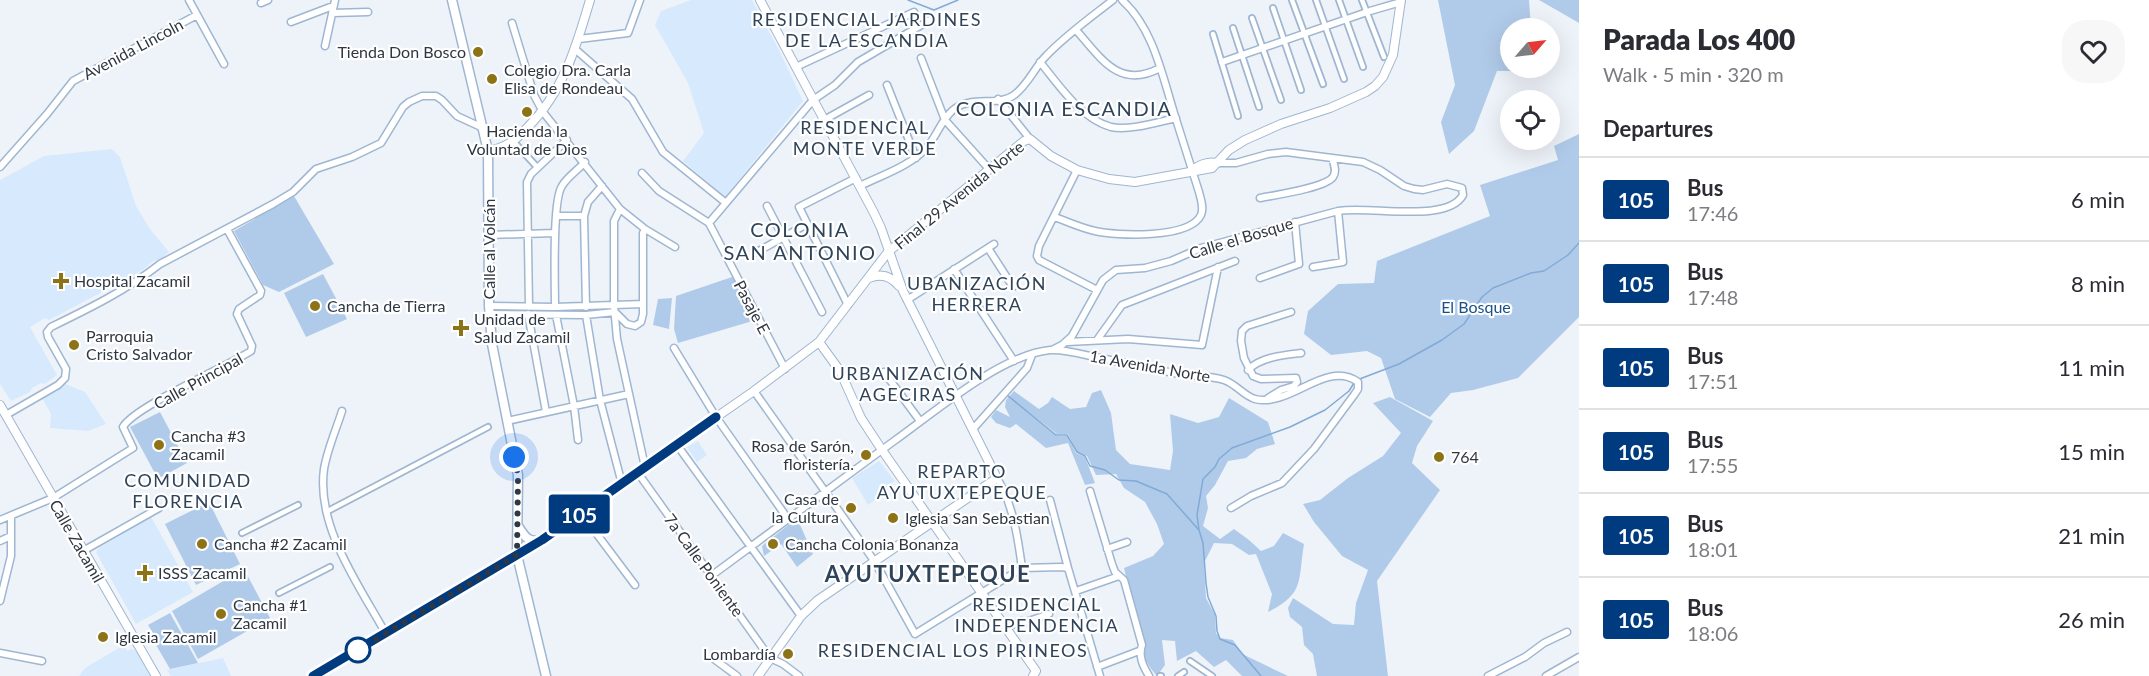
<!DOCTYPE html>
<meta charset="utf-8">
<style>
:root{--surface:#fff;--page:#f7f7f7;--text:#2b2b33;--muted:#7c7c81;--line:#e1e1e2}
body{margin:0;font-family:Lato,sans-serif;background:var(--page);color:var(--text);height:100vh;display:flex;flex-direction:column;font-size:22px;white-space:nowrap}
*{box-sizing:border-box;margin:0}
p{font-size:20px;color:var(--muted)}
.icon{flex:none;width:33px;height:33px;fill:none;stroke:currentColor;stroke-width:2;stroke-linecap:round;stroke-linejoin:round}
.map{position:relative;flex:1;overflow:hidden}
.panel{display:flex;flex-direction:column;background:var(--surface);width:570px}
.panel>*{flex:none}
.badge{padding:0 12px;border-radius:4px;font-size:21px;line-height:39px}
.needle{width:39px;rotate:62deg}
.controls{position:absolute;left:1500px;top:18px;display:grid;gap:12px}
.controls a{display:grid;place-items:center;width:60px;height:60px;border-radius:50%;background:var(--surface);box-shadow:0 6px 24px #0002;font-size:30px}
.you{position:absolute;width:30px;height:30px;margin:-15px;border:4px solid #fff;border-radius:50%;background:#1a73e8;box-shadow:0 0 0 9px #1a73e833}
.map>.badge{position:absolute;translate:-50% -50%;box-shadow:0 0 0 3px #fff}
h2{padding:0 24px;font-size:22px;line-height:54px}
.round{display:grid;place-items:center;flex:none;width:63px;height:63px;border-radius:24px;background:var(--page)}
.summary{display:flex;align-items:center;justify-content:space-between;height:102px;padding:0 24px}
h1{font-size:28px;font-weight:800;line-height:45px}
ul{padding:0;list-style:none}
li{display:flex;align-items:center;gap:18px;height:84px;padding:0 24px;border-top:2px solid var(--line)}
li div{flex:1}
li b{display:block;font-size:22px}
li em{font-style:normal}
li .badge{min-width:66px;font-weight:700;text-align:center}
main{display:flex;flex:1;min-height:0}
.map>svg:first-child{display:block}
.built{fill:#d7e9fd}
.green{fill:#b0cbe9}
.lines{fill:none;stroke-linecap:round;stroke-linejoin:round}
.stream{stroke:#81aad7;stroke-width:1.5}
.pedestrian-casing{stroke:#9fb6d1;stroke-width:8}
.minor-casing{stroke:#9fb6d1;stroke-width:9}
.tertiary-casing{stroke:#9fb6d1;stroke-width:10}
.secondary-casing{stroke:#9fb6d1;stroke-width:11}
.pedestrian{stroke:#fff;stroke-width:4.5}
.minor{stroke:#fff;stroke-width:6}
.tertiary{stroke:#fff;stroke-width:8}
.secondary{stroke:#fff;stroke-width:8}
.line-casing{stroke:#fff;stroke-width:14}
.line{stroke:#003b80;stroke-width:9}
.walk{stroke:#2e3742;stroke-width:6;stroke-dasharray:0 10.8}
.poi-dot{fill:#8b7316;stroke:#fff;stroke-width:2}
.stop-dot{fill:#fff;stroke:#003b80;stroke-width:3}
.labels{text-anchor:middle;stroke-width:4.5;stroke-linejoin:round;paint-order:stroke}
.street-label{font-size:16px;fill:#2e3742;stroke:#fff}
.poi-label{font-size:16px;fill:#2e3742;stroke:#fff;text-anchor:start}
.park-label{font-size:16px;fill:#18528b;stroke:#fff}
.neighbourhood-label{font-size:18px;letter-spacing:1.5px;fill:#2f4359;stroke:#fff}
.quarter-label{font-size:20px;letter-spacing:1.5px;fill:#2f4359;stroke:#fff}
.district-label{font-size:22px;font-weight:bold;letter-spacing:1.5px;fill:#2f4359;stroke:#fff}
</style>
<main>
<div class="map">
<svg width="1579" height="676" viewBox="0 0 1579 676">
<rect width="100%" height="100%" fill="#eef3f9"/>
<path class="built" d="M691 0H752L779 50 803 101 725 197 683 161 704 133 688 83 655 25 661 11Z
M112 149 120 157 136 206 150 229 169 252 160 260 153 261 143 270 102 292 49 320 45 318 30 327 57 375 45 384 41 383 32 388 30 392 11 401 0 384V180L44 156Z
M63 383 85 392 106 424 88 431 50 428 51 414 41 396Z
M698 441 707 455 697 462 687 447Z
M879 461 895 481 883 489 885 493 868 505 852 478Z
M151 517 193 592 136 624 96 552 99 548Z
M124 645 127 651 132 649 136 651 150 676H79L85 668Z
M223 658 231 676H171L167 670Z"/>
<path class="green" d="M1438 0H1529L1531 28H1510V68H1533V71H1497L1474 131 1449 154 1441 122 1455 85Z
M1539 0H1579V23Z
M1579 134V317L1518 378 1473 390 1451 393 1430 417 1395 399 1381 358 1367 351 1331 355 1304 334 1308 311 1338 284 1374 283 1377 261 1490 216 1480 185 1558 160 1554 146Z
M294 196 334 264 279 292 263 285 234 231Z
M323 274 347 319 306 337 284 293Z
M735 276 756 320 678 343 674 329 676 296Z
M672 298 669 329 653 325 658 299Z
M1101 390 1111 413 1116 450 1130 464 1170 470 1173 451 1170 414 1198 423 1219 417 1229 398 1268 422 1275 444 1257 449 1246 458 1228 461 1215 485 1206 496 1208 508 1203 526 1220 539 1234 529 1249 540 1261 551 1274 546 1283 533 1304 544C1298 580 1305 594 1268 612L1272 594 1256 554 1249 555 1232 544 1214 543 1204 563 1206 598 1215 615 1216 633 1220 638 1233 640 1242 654 1288 676H1242L1226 660 1214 667 1196 651 1177 661 1175 641 1162 640 1165 665 1157 676C1138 655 1139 636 1134 610 1131 596 1127 582 1124 568L1153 556 1164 544 1157 524 1145 502 1124 488 1116 474 1096 475 1087 456 1077 452 1068 434H1057L1026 410 1057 436H1067L1076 453 1085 457 1095 483 1085 485 1068 443 1046 448 1016 424 1010 428 996 423 991 417 996 410 1010 417 1005 407 1006 400 1014 391 1039 409 1048 403 1052 397 1070 409 1086 407 1092 393Z
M1390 397 1433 421 1417 446 1412 463 1440 490 1377 581 1388 676H1317L1313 654 1304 645 1302 627 1290 617 1288 608 1293 598 1333 624 1354 625 1356 603 1368 570 1342 556 1314 522 1303 504 1320 500 1348 478 1383 456 1401 433 1373 403Z
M160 412 187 463 158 479 130 427Z
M209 502 240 564 196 585 165 524Z
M797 518 813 554 797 567 781 544 764 556 762 546Z
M244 569 270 618 198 659 172 611Z
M170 613 198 663 170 669 152 638 155 636 148 625Z"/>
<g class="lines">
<path class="stream" d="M908 0 934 10 958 0
M1357 380 1399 364 1442 340 1464 324 1482 297 1493 288 1531 273 1544 271 1568 255 1579 243
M1007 395 1056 435H1067L1077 452 1085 456 1090 466 1105 470 1119 480 1136 481 1167 494 1198 529
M1261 676 1235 645 1220 639 1217 631 1216 616 1208 597 1206 583 1203 543 1199 530 1197 515 1203 479 1215 467 1219 459 1232 448 1290 427 1325 410 1349 391 1354 383"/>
<defs>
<path id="pedestrian" d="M1292 0 1323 84
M1316 0 1344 79
M1339 0 1363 67
M1362 0 1384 57
M1273 8 1301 90
M1252 18 1281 100
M1233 28 1259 107
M1213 34 1238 116
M514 142 537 167
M326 512 488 427
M242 533 298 505
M279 593 330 567
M1190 661 1212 676
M1160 676H1161
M1178 676 1184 672"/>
<path id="minor" d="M189 0 224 64
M261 3 268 0
M332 13 368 12
M291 22 333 6
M512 23 534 95 543 112 620 209 645 229 675 247
M1076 30C1101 58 1119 90 1160 68
M579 39 628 33 640 0
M325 46 335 0
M575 49 632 99 663 152 726 203
M921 58 945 120 989 169
M1040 62C1059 85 1081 119 1111 127 1129 131 1158 122 1176 118
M1222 62 1370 11 1401 2
M796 67 914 12
M887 85 916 158
M998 99 1030 139
M824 120 869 95
M0 167 47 114 73 81 197 15
M1077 170 1039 246 1037 256 1039 260 1097 290
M642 173 659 191 709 223 785 369
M860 186C882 175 911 166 927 147 937 136 941 120 953 110 970 95 998 107 1014 95 1028 85 1034 68 1046 56 1066 35 1090 18 1113 0
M1260 198C1275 195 1325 188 1333 177 1337 171 1334 164 1332 158
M767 206 822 312
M620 209 614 221V306L617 339 645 467
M557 216H584
M1055 217C1068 222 1081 228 1095 231 1116 236 1190 239 1201 215 1204 208 1201 200 1199 192 1191 166 1182 139 1174 113 1162 74 1153 28 1122 0
M709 223 813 100 835 85 858 62 930 20
M489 235 555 233
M988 248 1013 287
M757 252 807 224
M1313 267 1343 262 1338 211
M954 269 1014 361
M1260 278 1299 264 1295 222
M907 300 994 244
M848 305 799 207 856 178
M489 306 555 307 643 304
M529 307 527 182 531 174 567 140
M555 307C555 285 552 200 562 186 567 177 578 170 585 162
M586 307 584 216 588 202 602 186
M489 314 586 315 615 312 627 324 635 326 641 322 643 314V233L645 229
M528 314 546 412
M556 315 574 406 578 440
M586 315 600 400 622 484
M1097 340 1122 305 1235 261
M1067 342 1128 339 1202 345 1218 267
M674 348 716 417 788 519
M1052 350 1062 345 1072 336 1103 280 1116 270 1145 268 1171 261 1201 248 1338 211C1369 205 1447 224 1463 195L1462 188 1447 184 1423 190 1414 189 1404 186 1380 170 1363 162 1286 152 1268 154 1236 163H1217
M1248 370C1260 357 1284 355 1301 353
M884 372 920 421
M754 391 875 562 915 634 1022 568
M1268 398 1281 390 1294 386 1297 382 1296 378 1261 379 1253 376 1244 358 1241 341 1242 331 1247 326 1291 312
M342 411C336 430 327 450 324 469 316 527 359 585 386 634
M6 415 58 385 65 378 66 369 48 337 47 332 51 327C88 309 127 290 160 264L273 204 293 192 316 169 352 157 381 143 403 107 409 102 422 96H436L442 100 457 116 483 128
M507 421 629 394
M973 429 1027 368 1032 355
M677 445 801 616
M638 473 770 658 783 664 799 676
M997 478C1013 504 1018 538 1022 568
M1090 491 1112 564 1115 572 1124 580 1142 645C1138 656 1143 666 1149 676
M1050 500 1068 568 1100 676
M581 513 635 585
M0 520 53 498 133 448 123 427C134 407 226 367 251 351L252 346 237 314 239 309 260 295 261 291 227 229
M0 541 11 536
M1107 549 1127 542
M83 551 159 508
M1022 568 1061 567 1068 568
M711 576C772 531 833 486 894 441 935 412 1000 355 1050 350 1064 349 1081 354 1095 357 1123 362 1151 369 1180 374 1194 376 1211 376 1224 380 1236 384 1244 396 1255 399 1290 408 1326 359 1358 382V389L1354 395 1314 449 1282 483 1251 496 1231 508
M1076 591 1119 576
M0 601 11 556V516
M1006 628 1021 621 1026 622 1049 614
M0 653 42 661
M714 659 737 676
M1097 667 1139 651
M1488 676 1525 657 1544 643 1567 632
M1546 676 1579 657"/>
<path id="tertiary" d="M488 151C505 148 515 141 527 128 563 92 576 48 590 0
M1192 170C1200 165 1207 161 1217 163
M869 278C881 273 891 276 899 286
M819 342 840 371 861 418 882 450 1036 671 1033 676
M0 405 156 676
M517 555 754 391 819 342 888 252 1024 141 1030 139 1051 156 1077 170 1109 179 1135 182 1212 168 1229 150 1245 140 1281 124 1330 108 1366 92 1375 86 1383 77 1393 55 1401 0
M758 676 801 616 818 600 997 478 903 291 881 228 874 213 760 0"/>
<path id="secondary" d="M452 0 488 151 489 306 492 344 518 475 517 555 546 676
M518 526C525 537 528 543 542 540
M313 676 517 555"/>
</defs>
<use href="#pedestrian" class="pedestrian-casing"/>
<use href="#minor" class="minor-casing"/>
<use href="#tertiary" class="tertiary-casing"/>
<use href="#secondary" class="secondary-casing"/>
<use href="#pedestrian" class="pedestrian"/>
<use href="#minor" class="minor"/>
<use href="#tertiary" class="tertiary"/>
<use href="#secondary" class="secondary"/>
</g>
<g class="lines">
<defs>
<path id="line" d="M313 676 542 540 716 417"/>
</defs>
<use href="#line" class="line-casing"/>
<use href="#line" class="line"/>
<path class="walk" d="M358 650 517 555 518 475 514 457"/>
</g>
<g class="poi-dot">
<circle cx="478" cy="52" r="6"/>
<circle cx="492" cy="79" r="6"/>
<circle cx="527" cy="112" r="6"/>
<path d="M58 272h6v6h6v6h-6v6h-6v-6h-6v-6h6z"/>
<circle cx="315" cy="306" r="6"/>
<path d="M458 319h6v6h6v6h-6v6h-6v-6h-6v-6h6z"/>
<circle cx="74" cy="345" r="6"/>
<circle cx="159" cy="445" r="6"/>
<circle cx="866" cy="455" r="6"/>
<circle cx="1439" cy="457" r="6"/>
<circle cx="851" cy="508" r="6"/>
<circle cx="893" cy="518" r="6"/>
<circle cx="202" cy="544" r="6"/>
<circle cx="773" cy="544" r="6"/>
<path d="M142 564h6v6h6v6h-6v6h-6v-6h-6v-6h6z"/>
<circle cx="221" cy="614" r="6"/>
<circle cx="103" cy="637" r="6"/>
<circle cx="788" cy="654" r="6"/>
</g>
<circle class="stop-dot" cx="358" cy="650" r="12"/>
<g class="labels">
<g class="street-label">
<text transform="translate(133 49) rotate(-28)" y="6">Avenida Lincoln</text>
<text transform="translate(959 195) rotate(-39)" y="6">Final 29 Avenida Norte</text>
<text transform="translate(1241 238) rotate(-17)" y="6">Calle el Bosque</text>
<text transform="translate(489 249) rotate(-90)" y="6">Calle al Volcán</text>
<text transform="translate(752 307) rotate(62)" y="6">Pasaje E</text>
<text transform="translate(1150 366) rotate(10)" y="6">1a Avenida Norte</text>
<text transform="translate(198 381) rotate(-29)" y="6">Calle Principal</text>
<text transform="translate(77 541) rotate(60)" y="6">Calle Zacamil</text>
<text transform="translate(704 565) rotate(54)" y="6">7a Calle Poniente</text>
</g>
<g class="poi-label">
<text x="466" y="58" text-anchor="end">Tienda Don Bosco</text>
<text x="504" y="76">Colegio Dra. Carla<tspan x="504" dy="18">Elisa de Rondeau</tspan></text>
<text x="527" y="137" text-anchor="middle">Hacienda la<tspan x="527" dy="18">Voluntad de Dios</tspan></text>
<text x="74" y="287">Hospital Zacamil</text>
<text x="327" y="312">Cancha de Tierra</text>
<text x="474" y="325">Unidad de<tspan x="474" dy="18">Salud Zacamil</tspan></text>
<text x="86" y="342">Parroquia<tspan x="86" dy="18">Cristo Salvador</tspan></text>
<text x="171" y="442">Cancha #3<tspan x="171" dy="18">Zacamil</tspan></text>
<text x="854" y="452" text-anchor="end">Rosa de Sarón,<tspan x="854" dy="18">floristería.</tspan></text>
<text x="1451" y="463">764</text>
<text x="839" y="505" text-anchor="end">Casa de<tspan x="839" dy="18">la Cultura</tspan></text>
<text x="905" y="524">Iglesia San Sebastian</text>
<text x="214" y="550">Cancha #2 Zacamil</text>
<text x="785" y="550">Cancha Colonia Bonanza</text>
<text x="158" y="579">ISSS Zacamil</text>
<text x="233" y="611">Cancha #1<tspan x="233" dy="18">Zacamil</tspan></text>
<text x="115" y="643">Iglesia Zacamil</text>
<text x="776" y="660" text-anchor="end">Lombardía</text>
</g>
<g class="park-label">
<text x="1476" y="313">El Bosque</text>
</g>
<g class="neighbourhood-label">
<text x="867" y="26">RESIDENCIAL JARDINES<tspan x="867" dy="21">DE LA ESCANDIA</tspan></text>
<text x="865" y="134">RESIDENCIAL<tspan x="865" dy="21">MONTE VERDE</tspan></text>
<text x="977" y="290">UBANIZACIÓN<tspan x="977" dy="21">HERRERA</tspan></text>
<text x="908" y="380">URBANIZACIÓN<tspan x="908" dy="21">AGECIRAS</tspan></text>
<text x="962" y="478">REPARTO<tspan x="962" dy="21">AYUTUXTEPEQUE</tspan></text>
<text x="188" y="487">COMUNIDAD<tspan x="188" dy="21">FLORENCIA</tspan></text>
<text x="1037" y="611">RESIDENCIAL<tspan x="1037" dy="21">INDEPENDENCIA</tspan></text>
<text x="953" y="657">RESIDENCIAL LOS PIRINEOS</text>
</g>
<g class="quarter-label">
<text x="1064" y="116">COLONIA ESCANDIA</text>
<text x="800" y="237">COLONIA<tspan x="800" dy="23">SAN ANTONIO</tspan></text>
</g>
<g class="district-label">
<text x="928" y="582">AYUTUXTEPEQUE</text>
</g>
</g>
</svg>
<div class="controls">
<a><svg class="needle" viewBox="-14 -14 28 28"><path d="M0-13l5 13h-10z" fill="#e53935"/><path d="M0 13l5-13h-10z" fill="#7c7c81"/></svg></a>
<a><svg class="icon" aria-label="locate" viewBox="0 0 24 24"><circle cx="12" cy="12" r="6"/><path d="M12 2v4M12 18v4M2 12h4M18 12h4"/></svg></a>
</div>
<div class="you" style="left:514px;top:457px"></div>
<b class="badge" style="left:579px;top:514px;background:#003b80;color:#fff">105</b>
</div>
<section class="panel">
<div class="summary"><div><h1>Parada Los 400</h1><p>Walk · 5 min · 320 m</p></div><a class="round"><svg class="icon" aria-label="heart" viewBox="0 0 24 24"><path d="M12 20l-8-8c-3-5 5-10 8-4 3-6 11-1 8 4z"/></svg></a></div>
<h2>Departures</h2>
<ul>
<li><span class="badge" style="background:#003b80;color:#fff">105</span><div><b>Bus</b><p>17:46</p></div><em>6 min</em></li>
<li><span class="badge" style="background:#003b80;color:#fff">105</span><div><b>Bus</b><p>17:48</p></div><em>8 min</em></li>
<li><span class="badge" style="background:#003b80;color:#fff">105</span><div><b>Bus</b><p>17:51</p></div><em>11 min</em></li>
<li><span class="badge" style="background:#003b80;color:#fff">105</span><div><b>Bus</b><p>17:55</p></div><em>15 min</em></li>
<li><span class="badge" style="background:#003b80;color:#fff">105</span><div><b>Bus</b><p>18:01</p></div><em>21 min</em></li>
<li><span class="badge" style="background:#003b80;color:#fff">105</span><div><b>Bus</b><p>18:06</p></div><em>26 min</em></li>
</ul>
</section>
</main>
